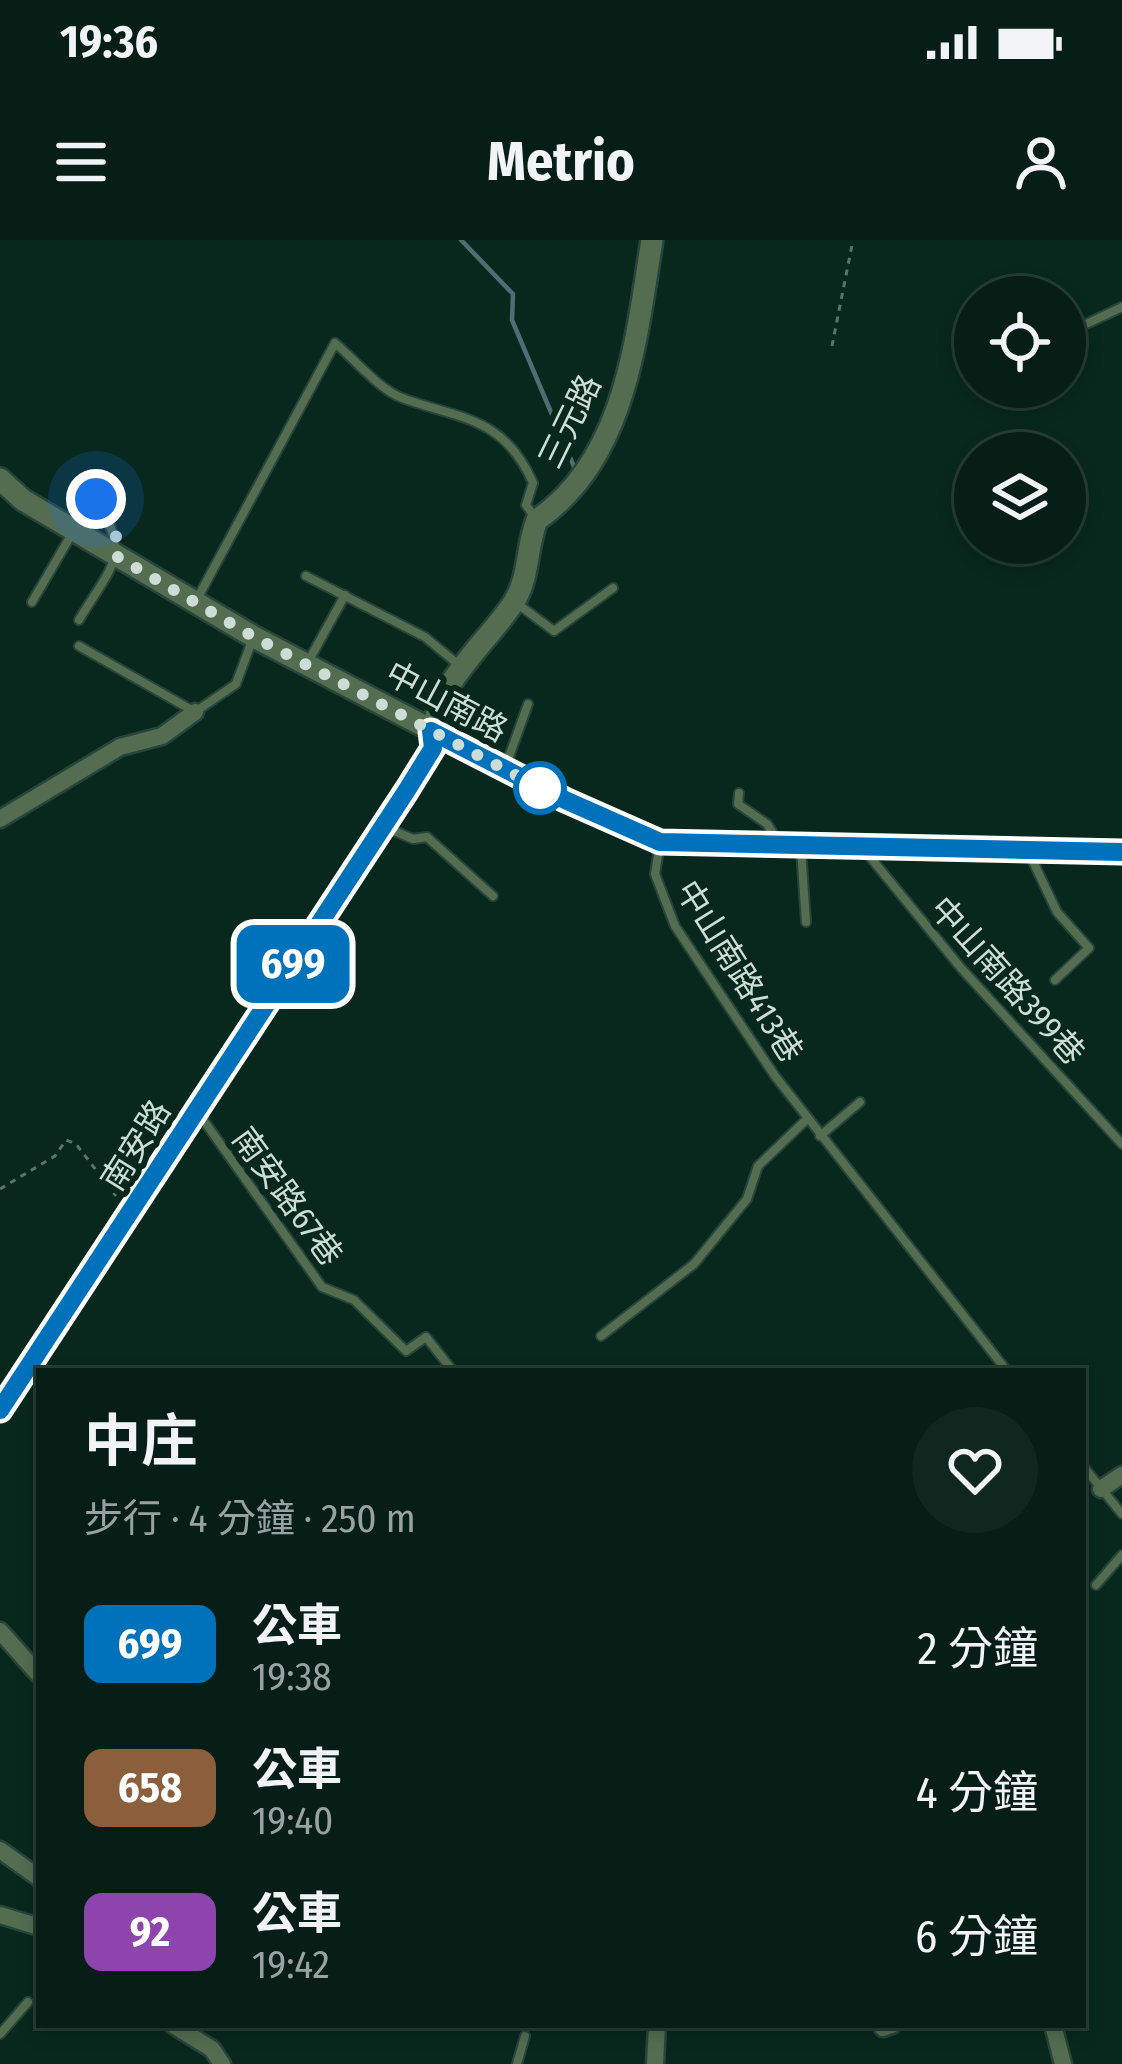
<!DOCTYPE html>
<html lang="zh-TW">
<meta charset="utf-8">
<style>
:root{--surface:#061e16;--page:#0f271f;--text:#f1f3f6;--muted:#98a2a1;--line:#273c35}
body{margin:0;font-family:"Fira Sans Condensed","Noto Sans TC",sans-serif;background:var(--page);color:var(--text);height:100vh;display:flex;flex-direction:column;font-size:45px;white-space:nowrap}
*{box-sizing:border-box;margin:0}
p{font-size:39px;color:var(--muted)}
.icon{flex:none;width:66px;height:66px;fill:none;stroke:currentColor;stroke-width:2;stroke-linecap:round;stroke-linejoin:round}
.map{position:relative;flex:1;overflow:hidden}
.details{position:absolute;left:36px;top:1128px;width:1050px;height:660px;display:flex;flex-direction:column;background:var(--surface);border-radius:0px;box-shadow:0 6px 18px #0003,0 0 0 3px var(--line)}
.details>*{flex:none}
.badge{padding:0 24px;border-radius:18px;font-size:42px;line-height:78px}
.tools{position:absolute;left:954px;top:36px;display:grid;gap:24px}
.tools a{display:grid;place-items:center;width:132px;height:132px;border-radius:50%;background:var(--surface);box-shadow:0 6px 18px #0003,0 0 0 3px var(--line);font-size:60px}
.you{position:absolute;width:60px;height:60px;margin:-30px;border:9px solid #fff;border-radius:50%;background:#1a73e8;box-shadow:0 0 0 18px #1a73e833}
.map>.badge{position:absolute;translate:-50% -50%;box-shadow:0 0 0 6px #fff}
.round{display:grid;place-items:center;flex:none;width:126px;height:126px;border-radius:63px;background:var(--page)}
.headline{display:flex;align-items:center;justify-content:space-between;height:204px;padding:0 48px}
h1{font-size:57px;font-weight:700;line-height:90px}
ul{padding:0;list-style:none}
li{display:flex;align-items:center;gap:36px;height:144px;padding:0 48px}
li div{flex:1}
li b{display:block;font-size:45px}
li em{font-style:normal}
li .badge{min-width:132px;font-weight:700;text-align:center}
.status{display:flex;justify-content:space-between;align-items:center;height:84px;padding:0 60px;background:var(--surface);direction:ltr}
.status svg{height:33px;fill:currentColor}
header{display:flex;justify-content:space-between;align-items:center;height:156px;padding:0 48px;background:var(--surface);font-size:54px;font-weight:700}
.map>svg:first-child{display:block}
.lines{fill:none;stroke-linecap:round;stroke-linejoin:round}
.stream{stroke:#4e6e73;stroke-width:4.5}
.service-casing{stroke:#27453b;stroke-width:12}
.minor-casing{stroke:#27453b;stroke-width:21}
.tertiary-casing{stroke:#27453b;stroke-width:26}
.path{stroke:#5a746b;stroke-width:3;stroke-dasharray:6 6;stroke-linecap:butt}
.service{stroke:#546d51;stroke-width:8}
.minor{stroke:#546d51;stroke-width:16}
.tertiary{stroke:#546d51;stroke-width:21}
.line-casing{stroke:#fff;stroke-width:27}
.line{stroke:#0072bc;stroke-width:18}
.walk{stroke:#ccddd6;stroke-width:12;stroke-dasharray:0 21.6}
.stop-dot{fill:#fff;stroke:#0072bc;stroke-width:6}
.labels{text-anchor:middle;stroke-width:12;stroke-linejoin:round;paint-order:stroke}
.street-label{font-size:33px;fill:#ccddd6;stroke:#08281d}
</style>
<div class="status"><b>19:36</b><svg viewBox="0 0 49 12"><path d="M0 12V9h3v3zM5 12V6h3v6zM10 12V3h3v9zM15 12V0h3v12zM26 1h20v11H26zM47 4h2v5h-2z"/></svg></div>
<header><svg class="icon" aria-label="menu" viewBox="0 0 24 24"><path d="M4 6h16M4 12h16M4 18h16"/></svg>Metrio<svg class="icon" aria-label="person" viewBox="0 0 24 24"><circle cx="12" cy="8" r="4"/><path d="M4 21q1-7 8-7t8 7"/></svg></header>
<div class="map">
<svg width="1122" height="1824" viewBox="0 0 1122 1824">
<rect width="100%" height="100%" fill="#08281d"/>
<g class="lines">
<path class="stream" d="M461 0 513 54 512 80 575 229"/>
<defs>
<path id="service" d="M1065 94 1122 67
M306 336 425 397 460 426
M196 361 335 103C354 119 379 149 402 158 459 179 504 176 533 243L526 265 536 279
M32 362 73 292
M515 362 554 391 613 348
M79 380C111 326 132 317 96 259
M79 406 195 472 236 444 253 398
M308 422 345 355
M505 528 528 464
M739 553 738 564 767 584 778 601
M385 587 413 599 427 597 493 656
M660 603 655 634 675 686 775 836 1007 1131
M801 609 806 682
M866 612 961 728 1122 904
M1029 613 1057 672 1089 708 1055 740
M197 871 322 1047 354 1060 406 1111 426 1097 453 1131
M820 896 860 862
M601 1096 694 1024 747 959 758 926 807 879
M1083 1226 1122 1274
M1096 1345 1122 1315
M0 1794 28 1762
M517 1824 525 1796"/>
<path id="minor" d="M0 579 120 507 162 496 195 472
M1101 1249 1122 1235
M0 1391 39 1435
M0 1610 39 1638
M0 1675 39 1687
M173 1785 212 1809 222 1824
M1053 1785 1063 1824
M883 1788 892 1785
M655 1824 657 1785"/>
<path id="tertiary" d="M0 239 23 260 254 397 565 560 660 602 1122 612
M0 1170 433 509C427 448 484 408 514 362 530 336 526 307 537 280 626 219 636 99 652 0"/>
</defs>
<use href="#service" class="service-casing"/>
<use href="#minor" class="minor-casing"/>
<use href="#tertiary" class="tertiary-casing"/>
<path class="path" d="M832 106 853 0
M0 949 55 916 66 900 76 904 116 956"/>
<use href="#service" class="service"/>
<use href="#minor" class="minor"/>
<use href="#tertiary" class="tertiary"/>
</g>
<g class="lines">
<defs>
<path id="line" d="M0 1170 407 550 433 508 431 491 565 560 660 602 1122 612"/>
</defs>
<use href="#line" class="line-casing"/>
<use href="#line" class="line"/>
<path class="walk" d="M96 259 116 292V316L254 397 540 548"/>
</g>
<circle class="stop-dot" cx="540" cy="548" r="24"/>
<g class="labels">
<g class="street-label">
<text transform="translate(569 181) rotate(-64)" y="12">三元路</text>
<text transform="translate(447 461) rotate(28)" y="12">中山南路</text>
<text transform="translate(740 731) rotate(58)" y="12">中山南路413巷</text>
<text transform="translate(1008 740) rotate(48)" y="12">中山南路399巷</text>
<text transform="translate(135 905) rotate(-58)" y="12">南安路</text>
<text transform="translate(288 956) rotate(54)" y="12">南安路67巷</text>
</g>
</g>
</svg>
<div class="tools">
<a><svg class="icon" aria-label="locate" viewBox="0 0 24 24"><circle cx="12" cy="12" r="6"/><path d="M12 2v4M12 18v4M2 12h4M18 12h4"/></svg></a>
<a><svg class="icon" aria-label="layers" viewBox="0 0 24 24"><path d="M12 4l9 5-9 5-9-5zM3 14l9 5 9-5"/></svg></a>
</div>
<div class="you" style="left:96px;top:259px"></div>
<b class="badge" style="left:293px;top:724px;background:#0072bc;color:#fff">699</b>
<section class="details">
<div class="headline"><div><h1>中庄</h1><p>步行 · 4 分鐘 · 250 m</p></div><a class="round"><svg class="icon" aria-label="heart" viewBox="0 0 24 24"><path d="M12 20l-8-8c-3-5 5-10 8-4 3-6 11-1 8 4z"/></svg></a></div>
<ul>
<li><span class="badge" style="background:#0072bc;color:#fff">699</span><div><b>公車</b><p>19:38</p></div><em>2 分鐘</em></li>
<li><span class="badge" style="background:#8b5e3c;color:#fff">658</span><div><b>公車</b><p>19:40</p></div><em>4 分鐘</em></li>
<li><span class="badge" style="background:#8e44ad;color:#fff">92</span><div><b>公車</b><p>19:42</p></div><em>6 分鐘</em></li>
</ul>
</section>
</div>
